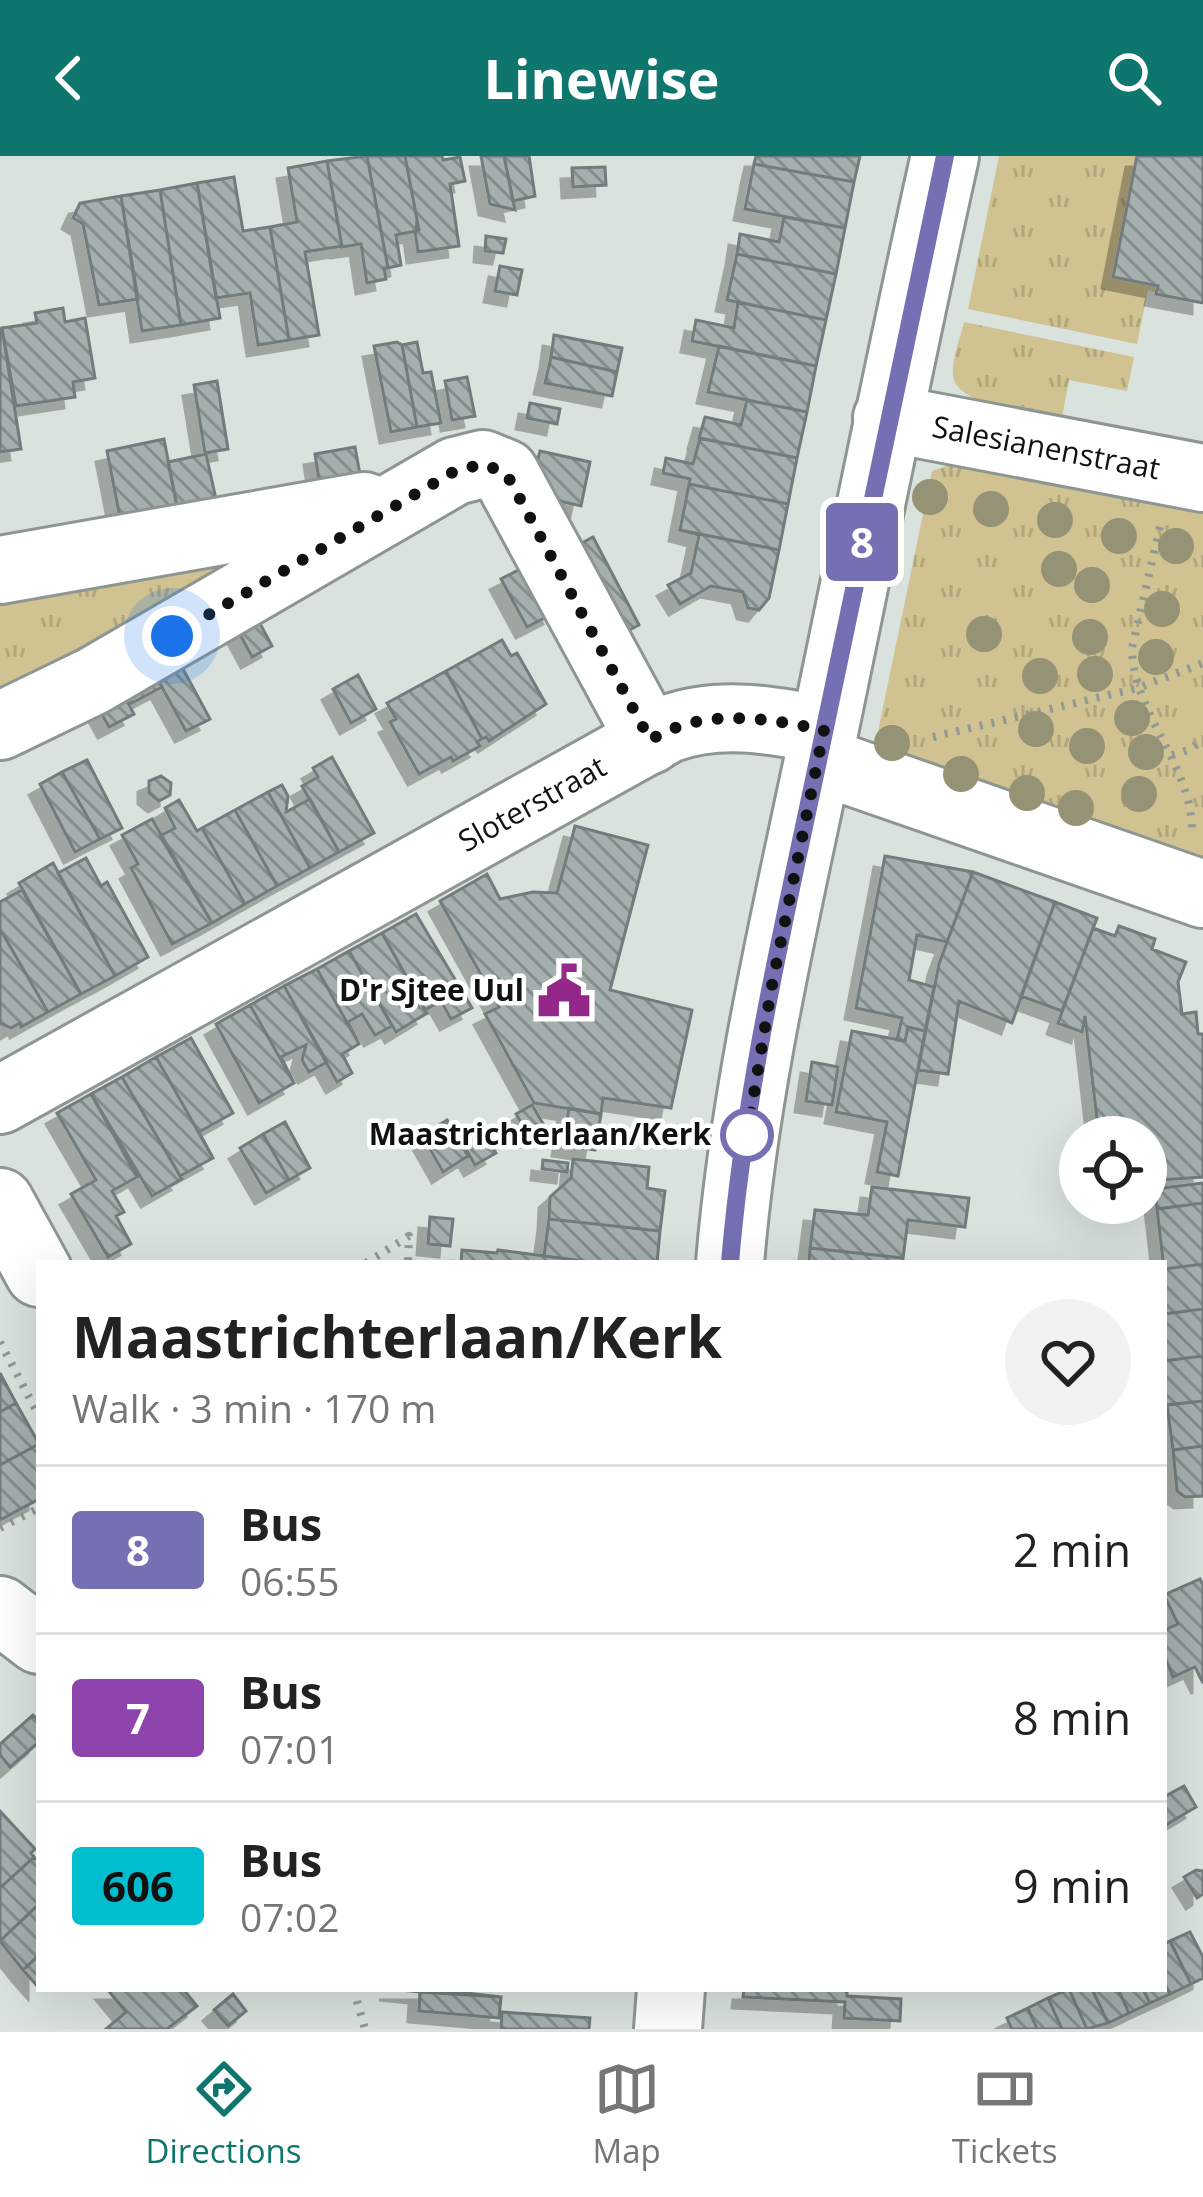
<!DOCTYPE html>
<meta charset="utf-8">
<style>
:root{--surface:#fff;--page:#f2f2f2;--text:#222;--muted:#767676;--line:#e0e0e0;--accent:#0f766e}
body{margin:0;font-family:"Open Sans",sans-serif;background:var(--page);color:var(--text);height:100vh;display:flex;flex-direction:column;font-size:45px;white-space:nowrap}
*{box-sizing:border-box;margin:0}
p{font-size:39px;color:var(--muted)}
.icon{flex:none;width:66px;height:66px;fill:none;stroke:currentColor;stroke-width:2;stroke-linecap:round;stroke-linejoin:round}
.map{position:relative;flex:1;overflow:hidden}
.panel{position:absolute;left:36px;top:1104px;width:1131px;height:732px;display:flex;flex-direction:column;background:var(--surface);border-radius:0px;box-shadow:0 12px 48px #0002}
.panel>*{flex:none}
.badge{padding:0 24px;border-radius:9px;font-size:42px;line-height:78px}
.controls{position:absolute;left:1059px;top:960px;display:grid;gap:24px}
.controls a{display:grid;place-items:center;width:108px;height:108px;border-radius:50%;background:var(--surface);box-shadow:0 12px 48px #0002;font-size:60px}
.you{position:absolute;width:60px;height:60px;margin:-30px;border:9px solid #fff;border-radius:50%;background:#1a73e8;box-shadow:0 0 0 18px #1a73e833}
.map>.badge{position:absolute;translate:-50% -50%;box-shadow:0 0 0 6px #fff}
.round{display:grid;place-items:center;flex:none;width:126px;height:126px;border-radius:63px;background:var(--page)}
.head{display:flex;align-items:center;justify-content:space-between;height:204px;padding:0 36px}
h1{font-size:57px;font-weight:700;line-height:90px}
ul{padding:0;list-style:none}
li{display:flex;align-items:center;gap:36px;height:168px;padding:0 36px;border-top:3px solid var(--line)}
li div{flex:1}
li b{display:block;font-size:45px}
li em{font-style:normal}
li .badge{min-width:132px;font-weight:700;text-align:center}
header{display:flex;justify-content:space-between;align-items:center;height:156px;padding:0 36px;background:var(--accent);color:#fff;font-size:54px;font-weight:700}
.tab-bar{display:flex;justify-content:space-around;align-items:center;height:168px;border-top:3px solid var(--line);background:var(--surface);font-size:33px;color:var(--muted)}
.tab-bar a{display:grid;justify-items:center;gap:6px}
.tab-bar .selected{color:var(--accent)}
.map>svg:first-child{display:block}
.grass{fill:url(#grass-tufts)}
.building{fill:url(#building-back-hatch);stroke:#727c7c;stroke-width:3;filter:url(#shadow)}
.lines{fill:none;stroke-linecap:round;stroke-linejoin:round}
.minor-casing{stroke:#8d9691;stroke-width:72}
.path{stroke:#929995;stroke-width:8;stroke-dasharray:3 9;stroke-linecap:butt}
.minor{stroke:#fff;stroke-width:66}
.tree{fill:#959275}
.line-casing{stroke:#fff;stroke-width:27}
.line{stroke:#7570b3;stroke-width:18}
.walk{stroke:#0f1211;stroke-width:12;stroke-dasharray:0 21.6}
.stop-dot{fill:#fff;stroke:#7570b3;stroke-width:6}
.labels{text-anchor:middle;stroke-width:9;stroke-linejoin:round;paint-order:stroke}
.street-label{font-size:30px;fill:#0f1211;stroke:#fff}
.poi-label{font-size:30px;font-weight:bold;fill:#0f1211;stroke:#fff;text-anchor:end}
.stop-label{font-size:30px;font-weight:bold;fill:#0f1211;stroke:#fff;text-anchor:end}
</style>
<header><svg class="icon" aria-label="back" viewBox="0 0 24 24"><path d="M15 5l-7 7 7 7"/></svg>Linewise<svg class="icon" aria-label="search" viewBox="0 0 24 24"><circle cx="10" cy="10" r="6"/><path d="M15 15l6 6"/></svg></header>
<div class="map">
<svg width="1203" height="1873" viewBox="0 0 1203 1873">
<defs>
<pattern id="grass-tufts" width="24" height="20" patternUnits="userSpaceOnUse" patternTransform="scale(3)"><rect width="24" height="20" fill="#d0c291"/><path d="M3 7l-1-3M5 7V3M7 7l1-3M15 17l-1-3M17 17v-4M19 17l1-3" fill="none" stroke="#b1a67c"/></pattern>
<pattern id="building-back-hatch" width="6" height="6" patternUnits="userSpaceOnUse" patternTransform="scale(3)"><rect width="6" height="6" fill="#a4afae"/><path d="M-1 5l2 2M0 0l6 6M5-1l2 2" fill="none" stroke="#848d8c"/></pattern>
<filter id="shadow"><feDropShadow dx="-11" dy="11" stdDeviation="0" flood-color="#0004"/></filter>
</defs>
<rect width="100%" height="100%" fill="#d9e2dd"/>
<path class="grass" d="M999 0H1136L1112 120 1157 131 1156 136 1148 134 1137 188 968 153Z
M964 166 1134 201 1127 235 1069 224 1062 261C1036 256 964 252 954 224 949 208 961 181 964 166Z
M953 308H972L1203 358V719L895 604 876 585 932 315Z
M355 362 0 558V424Z"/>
<path class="building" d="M367 0H405L417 64 416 75 396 79 401 109 388 112Z
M367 0 388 112H384L386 123 367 127 361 88 342 91 327 5Z
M405 0H442L443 4 460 1 465 25 450 28 459 90 418 96 415 75 419 74Z
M481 0H504L515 54 490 48Z
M504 0H529L535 40 513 45Z
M756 0H860L854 26 754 8Z
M1137 0H1203V147L1156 138 1158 130 1113 121Z
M327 5 342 90 305 96 319 179 289 184 270 71 297 66 288 12Z
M754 8 854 26 845 72 745 53Z
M605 11 606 29 573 31 572 12Z
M234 21 243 75 270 71 289 184 258 189 250 137 216 142 197 27Z
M197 27 220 162 181 169 160 34Z
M160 34 181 169 142 175 121 40Z
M121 40 138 143 99 149 83 68 73 62 80 47Z
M784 61 845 72 836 118 737 98 740 78 779 86Z
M486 80 506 83 503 97 485 95Z
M737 98 836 118 826 164 727 144Z
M500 110 522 114 517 139 495 135Z
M738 146 826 164 816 210 692 185 696 164 734 172Z
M63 152 65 166 85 162 95 222 73 226 75 241 16 250 2 172 37 167 35 157Z
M2 172 21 293 0 296V173Z
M554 179 622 192 617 216 551 201Z
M397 186 402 189 417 271 391 276 374 190Z
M417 186 423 217 431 216 441 267 417 271 402 189Z
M719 190 816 210 807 256 708 236Z
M551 201 617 216 612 240 545 227Z
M467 221 475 260 452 264 445 225Z
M217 225 228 293 205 297 194 229Z
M747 244 807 256 797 302 699 282 705 261 741 269Z
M530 247 560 253 557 268 527 262Z
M700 282 797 302 788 348 689 328 690 323 663 317 666 302 693 308Z
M164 283 179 360 122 372 107 295Z
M355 291 361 324 320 331 315 298Z
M540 295 590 306 581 350 538 340 532 325Z
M206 298 218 352 179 360 168 306Z
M689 328 788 348 779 394 680 374Z
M680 374 779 394 769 442 759 454 748 452 743 436 711 430 680 448 668 429 691 417 699 379Z
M593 381 639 469 609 485 563 397Z
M528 409 554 457 527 471 501 423Z
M257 462 272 490 252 501 237 473Z
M502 484 511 500 517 497 546 548 489 585 486 581 482 583 446 515Z
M176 500 210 563 186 575 152 513Z
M152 513 162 531 130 548 121 530Z
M446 515 482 583 477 586 480 590 453 605 451 601 419 618 390 566 396 563 387 547Z
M358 519 376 553 351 567 333 533Z
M120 532 134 558 109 571 95 546Z
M332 601 374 677 339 696 302 630 318 621 313 612Z
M87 604 122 672 100 683 62 616Z
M62 616 100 683 75 696 40 628Z
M161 620 171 627 170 639 159 645 149 637V625Z
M282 629 288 640 286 656 310 643 339 696 310 712 268 636Z
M268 636 310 712 277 730 235 654Z
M179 644 197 675 202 672 245 748 212 767 160 680 175 672 165 652Z
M235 654 277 730 245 748 202 672Z
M152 663 212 767 172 788 131 712 138 708 122 679Z
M575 670 648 689 610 834 692 854 671 952 603 942 601 958 534 947 485 858 499 851 440 745 487 718 500 743 533 736 557 737Z
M885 700 973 716 947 786 917 779 909 824 934 831 925 875 908 871 905 885 897 884 902 862 856 852Z
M86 702 101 730 107 726 148 801 115 820 58 717Z
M53 707 115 820 81 838 19 727Z
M973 716 1055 746 1012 867 959 845 948 918 918 914 939 808Z
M22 734 81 838 48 856 0 773V746Z
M1055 746 1097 762 1062 855 1021 840Z
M416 758 472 852 451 863 441 845 425 854 382 777Z
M1119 770 1155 783 1152 793 1186 806 1178 826 1182 858 1196 856 1198 878H1203V1021L1146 1025V981H1099L1085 860 1082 876 1058 867 1093 772 1115 780Z
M0 773 48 856 21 871 20 867 11 872 0 867Z
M382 777 427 857 396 876 349 795Z
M349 795 392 870 375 879 362 858 348 866 359 888 317 813Z
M317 813 359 888 342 898 352 917 337 926 284 830Z
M284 830 327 906 309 916 302 904 306 889 281 901 294 927 250 849Z
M250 849 294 927 259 947 216 868Z
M908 871 925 875 898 1020 877 1016 887 966 836 956 852 875 905 885Z
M191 882 233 957 199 976 213 1002 156 901Z
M156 901 213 1002 180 1020 122 921Z
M812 906 838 911 832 949 806 945Z
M122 921 182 1023 152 1040 91 938Z
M91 938 137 1021 112 1035 124 1056 116 1060 131 1088 108 1101 71 1038 96 1024 57 957Z
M532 949 545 971 530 981 516 958Z
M569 952 601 958 595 994 563 989Z
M447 964 468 1000 443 1016 422 979Z
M285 966 310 1012 289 1024 263 978Z
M481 972 496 997 475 1009 461 984Z
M263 978 289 1024 266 1037 240 992Z
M573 1003 649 1011 647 1032 665 1035 660 1075 549 1063 550 1041 571 1022Z
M543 1004 568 1007 567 1016 542 1013Z
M1203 1027V1047L1157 1053 1155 1033Z
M872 1031 969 1042 965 1071 908 1064 903 1102 810 1092 815 1054 868 1059Z
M1203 1047V1108L1164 1113 1157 1053Z
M430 1061 453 1063 450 1090 428 1088Z
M549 1063 660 1075 657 1107H599L544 1100Z
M810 1092 903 1102V1107H809Z
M462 1094 497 1097 498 1094 599 1107H461Z
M1203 1108V1153L1164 1158V1113Z
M1203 1153V1200L1164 1205V1158Z
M1203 1200V1245L1164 1249V1205Z
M0 1217 16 1247 0 1256Z
M1203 1245V1290L1173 1294 1167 1249Z
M16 1247 39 1288 0 1309V1256Z
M39 1288V1343L0 1364V1309Z
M1203 1290V1340L1185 1341 1177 1335 1173 1294Z
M1200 1423 1203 1429V1527L1195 1511 1173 1521 1164 1499V1474L1178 1468 1164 1439Z
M33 1559 39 1565V1586L10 1611 0 1599V1588Z
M1184 1630 1196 1651 1164 1670V1641Z
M0 1655 35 1693 31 1697 34 1701 0 1732Z
M34 1701 39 1706V1748L0 1785V1732Z
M1196 1714 1203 1715V1738L1197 1742 1184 1721Z
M39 1748V1799L23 1814 0 1785Z
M1190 1776 1203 1801V1822L1191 1828 1170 1785Z
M1170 1785 1191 1828 1170 1838 1164 1826V1788Z
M39 1799V1832L23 1814Z
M1164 1826 1170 1838 1150 1847 1143 1833H1164Z
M107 1833H183L197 1850 167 1873H106L126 1856Z
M390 1833H432L501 1841 420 1836Z
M744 1833H847V1840L901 1843 900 1865 844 1862 845 1846 743 1841Z
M1069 1833 1087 1873H1062L1048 1842Z
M1069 1833H1092L1108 1867 1087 1873Z
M1092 1833H1118L1129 1857 1108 1867Z
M1118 1833H1143L1150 1847 1129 1857Z
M420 1836 501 1841 499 1862 419 1855Z
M233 1838 246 1855 228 1870 214 1854Z
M1048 1842 1062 1873H1037L1028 1852Z
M1028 1852 1037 1873H1012L1007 1862Z
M502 1856 590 1862 589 1873H501Z"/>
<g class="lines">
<defs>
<g id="minor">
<path id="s1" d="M887 262 1203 322"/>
<path d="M0 414 364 350"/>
<path d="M0 570 93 525 455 315 483 308 505 317 650 584"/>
<path d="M818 604 1203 738"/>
<path id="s2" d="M0 944 668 573C719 554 772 564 824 574"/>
<path d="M0 1046 39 1117"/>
<path d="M730 1107C744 938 783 771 818 605 860 403 900 201 945 0"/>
<path d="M0 1454 39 1484"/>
<path d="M668 1873 671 1833"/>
</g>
</defs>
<use href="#minor" class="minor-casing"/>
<path class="path" d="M1160 371 1132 492C1133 559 1193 609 1192 677
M933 581 1138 532 1203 507
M1172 599 1191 593 1203 583
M366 1107 409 1080 408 1107
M0 1186 39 1260
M0 1372 39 1352
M357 1845 365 1873"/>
<use href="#minor" class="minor"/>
</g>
<g class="tree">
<circle cx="930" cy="341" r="18"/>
<circle cx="991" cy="353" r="18"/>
<circle cx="1055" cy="364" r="18"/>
<circle cx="1119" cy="380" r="18"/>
<circle cx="1176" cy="390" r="18"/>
<circle cx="1059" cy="413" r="18"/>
<circle cx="1092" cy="429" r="18"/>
<circle cx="1162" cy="453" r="18"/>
<circle cx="984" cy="478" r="18"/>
<circle cx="1090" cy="481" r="18"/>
<circle cx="1156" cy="501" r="18"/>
<circle cx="1095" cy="518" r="18"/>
<circle cx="1040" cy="520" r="18"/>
<circle cx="1132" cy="562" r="18"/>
<circle cx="1036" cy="573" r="18"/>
<circle cx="892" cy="587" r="18"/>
<circle cx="1087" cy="590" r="18"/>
<circle cx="1146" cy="596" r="18"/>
<circle cx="961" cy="618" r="18"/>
<circle cx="1027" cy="637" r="18"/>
<circle cx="1139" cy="638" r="18"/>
<circle cx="1076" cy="652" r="18"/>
</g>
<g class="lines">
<defs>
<path id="line" d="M730 1107C744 938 783 771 818 605 860 403 901 201 945 0"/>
</defs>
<use href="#line" class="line-casing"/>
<use href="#line" class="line"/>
<path class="walk" d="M172 480 455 315 483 308 506 317 650 584C705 551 764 562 824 574L772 829 744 998 747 979"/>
</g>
<defs>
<symbol id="civic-bare" viewBox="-9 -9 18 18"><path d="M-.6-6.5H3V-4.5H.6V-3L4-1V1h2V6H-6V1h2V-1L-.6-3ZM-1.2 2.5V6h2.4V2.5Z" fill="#94288a" stroke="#fff" stroke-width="2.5" paint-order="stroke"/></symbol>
</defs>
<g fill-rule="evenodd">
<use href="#civic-bare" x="526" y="797" width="76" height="76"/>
</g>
<circle class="stop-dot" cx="747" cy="979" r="24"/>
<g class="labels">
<g class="street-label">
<text dy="10" stroke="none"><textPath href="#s1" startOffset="162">Salesianenstraat</textPath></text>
<text dy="10" stroke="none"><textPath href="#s2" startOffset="609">Sloterstraat</textPath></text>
</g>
<g class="poi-label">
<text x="524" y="845">D'r Sjtee Uul</text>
</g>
<g class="stop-label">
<text x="711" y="989">Maastrichterlaan/Kerk</text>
</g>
</g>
</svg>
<div class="controls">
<a><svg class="icon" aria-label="locate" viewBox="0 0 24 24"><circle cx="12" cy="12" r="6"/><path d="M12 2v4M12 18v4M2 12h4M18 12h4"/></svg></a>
</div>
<div class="you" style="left:172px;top:480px"></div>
<b class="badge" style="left:862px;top:386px;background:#7570b3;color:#fff">8</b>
<section class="panel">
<div class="head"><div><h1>Maastrichterlaan/Kerk</h1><p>Walk · 3 min · 170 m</p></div><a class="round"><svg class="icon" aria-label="heart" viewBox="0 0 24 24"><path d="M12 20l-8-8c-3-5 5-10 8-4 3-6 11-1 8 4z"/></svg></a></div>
<ul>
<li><span class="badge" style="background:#7570b3;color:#fff">8</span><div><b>Bus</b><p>06:55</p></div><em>2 min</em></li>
<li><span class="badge" style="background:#8e44ad;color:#fff">7</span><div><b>Bus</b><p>07:01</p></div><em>8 min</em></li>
<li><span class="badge" style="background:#00becd;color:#111">606</span><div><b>Bus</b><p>07:02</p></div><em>9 min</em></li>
</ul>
</section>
</div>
<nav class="tab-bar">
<a class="selected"><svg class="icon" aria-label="directions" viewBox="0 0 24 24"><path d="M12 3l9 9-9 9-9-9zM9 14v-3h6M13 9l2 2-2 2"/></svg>Directions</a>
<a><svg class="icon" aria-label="map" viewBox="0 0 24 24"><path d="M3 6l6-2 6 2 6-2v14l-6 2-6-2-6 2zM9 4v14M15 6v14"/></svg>Map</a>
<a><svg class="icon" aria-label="tickets" viewBox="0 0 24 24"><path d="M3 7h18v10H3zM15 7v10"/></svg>Tickets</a>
</nav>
